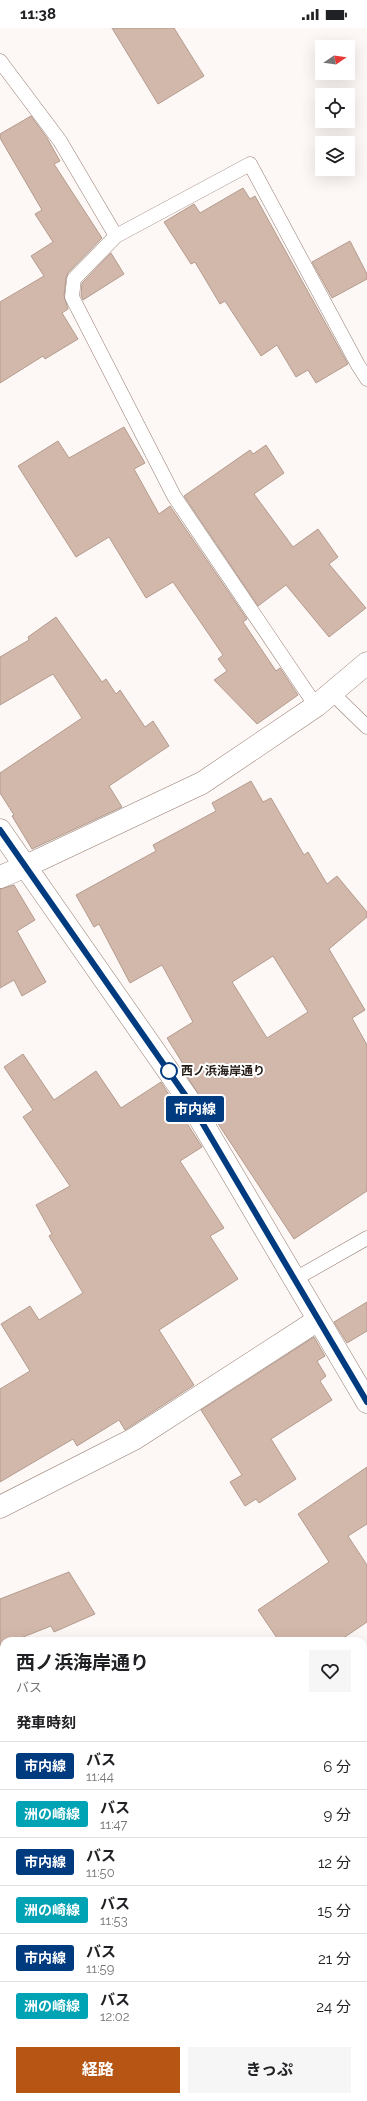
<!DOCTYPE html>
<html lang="ja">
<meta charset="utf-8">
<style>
:root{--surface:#fff;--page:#f6f6f6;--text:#202124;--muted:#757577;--line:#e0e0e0;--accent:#b65514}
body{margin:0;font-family:Raleway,"Noto Sans JP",sans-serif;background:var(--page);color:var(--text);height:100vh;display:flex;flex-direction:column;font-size:15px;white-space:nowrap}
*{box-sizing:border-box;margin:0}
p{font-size:13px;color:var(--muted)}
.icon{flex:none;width:22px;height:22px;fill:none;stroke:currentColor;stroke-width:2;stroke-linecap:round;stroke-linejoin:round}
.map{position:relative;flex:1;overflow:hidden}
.panel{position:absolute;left:0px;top:1609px;width:367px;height:464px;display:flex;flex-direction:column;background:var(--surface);border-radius:12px 12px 0 0;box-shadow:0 4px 16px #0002}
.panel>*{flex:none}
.badge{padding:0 8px;border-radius:3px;font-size:14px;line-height:26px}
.needle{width:26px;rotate:77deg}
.tools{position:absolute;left:315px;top:12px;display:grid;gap:8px}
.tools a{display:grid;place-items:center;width:40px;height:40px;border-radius:0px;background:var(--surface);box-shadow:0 4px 16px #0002;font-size:20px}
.map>.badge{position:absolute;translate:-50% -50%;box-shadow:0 0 0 2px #fff}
h2{padding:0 16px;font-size:15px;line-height:36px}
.round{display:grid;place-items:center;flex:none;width:42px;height:42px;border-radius:0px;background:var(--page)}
.summary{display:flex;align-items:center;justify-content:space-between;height:68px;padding:0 16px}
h1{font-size:19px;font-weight:700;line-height:30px}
.cta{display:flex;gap:8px;margin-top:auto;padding:8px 16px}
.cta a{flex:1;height:46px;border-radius:0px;background:var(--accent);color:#fff;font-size:16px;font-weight:700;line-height:46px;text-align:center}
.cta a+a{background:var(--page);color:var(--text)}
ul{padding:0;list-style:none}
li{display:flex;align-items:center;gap:12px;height:48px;padding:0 16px;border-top:1px solid var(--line)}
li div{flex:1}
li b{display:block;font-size:15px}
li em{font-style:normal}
li .badge{min-width:44px;font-weight:700;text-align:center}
.status{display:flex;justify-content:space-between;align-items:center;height:28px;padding:0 20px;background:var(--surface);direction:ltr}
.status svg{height:11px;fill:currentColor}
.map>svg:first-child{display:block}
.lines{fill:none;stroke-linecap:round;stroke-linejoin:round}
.stream{stroke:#e99a71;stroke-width:10}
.building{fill:#d2b8ab;stroke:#b49b8e;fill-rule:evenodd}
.lane-casing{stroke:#957c70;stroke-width:15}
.street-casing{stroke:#957c70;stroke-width:23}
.secondary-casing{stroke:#957c70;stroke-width:23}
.lane{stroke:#fff;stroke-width:14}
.street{stroke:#fff;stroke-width:22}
.secondary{stroke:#fff;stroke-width:22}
.line-casing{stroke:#fff;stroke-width:9}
.line{stroke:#003b80;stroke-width:6}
.stop-dot{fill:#fff;stroke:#003b80;stroke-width:2}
.labels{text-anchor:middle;stroke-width:4;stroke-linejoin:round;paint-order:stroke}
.stop-label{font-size:12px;font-weight:bold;fill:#241a15;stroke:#fff;text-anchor:start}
</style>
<div class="status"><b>11:38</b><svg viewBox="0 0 49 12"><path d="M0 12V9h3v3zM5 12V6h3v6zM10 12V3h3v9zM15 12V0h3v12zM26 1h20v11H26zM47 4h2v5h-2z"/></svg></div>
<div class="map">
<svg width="367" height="2073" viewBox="0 0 367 2073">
<rect width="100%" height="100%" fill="#fdf8f5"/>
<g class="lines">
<path class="stream" d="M363 1678 367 1681
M0 1709 4 1708
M363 1738 367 1720
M363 1745 367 1768
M363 1821 367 1816
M363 1852 367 1855
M0 1998 4 1996"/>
</g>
<path class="building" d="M112 0H174L204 48 158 76Z
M31 88 47 110 60 133 54 136 102 210 68 245 66 250 64 268 68 281 62 285 78 311 45 331 43 328 0 355V274L44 248 31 228 53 214 35 186 42 182 0 110V106Z
M243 160 250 171 255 168 348 336 316 355 308 342 296 349 277 317 261 328 225 273 220 276 195 234 191 236 164 194 194 176 200 185Z
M350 213 367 246V251L332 270 312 234Z
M111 225 124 246 83 272 81 267 82 255Z
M124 399 145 435 134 441 159 486 170 478 247 591 243 594 276 643 280 640 298 667 257 696 214 652 227 643 218 631 223 627 173 554 146 570 109 509 76 529 18 438 58 413 69 430Z
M266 417 284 445 254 466 293 519 318 501 338 529 329 536 366 580 329 609 286 557 258 578 184 468 250 422 253 426Z
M56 589 102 654 106 651 116 666 120 662 145 699 153 693 169 718 109 758 122 779 32 821 12 788 14 787 0 765V745L82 690 53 646 0 677V629L29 612 28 609Z
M251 753 263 774 271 770 304 827 308 824 327 856 337 848 367 884V889L329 921 365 982 352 990 367 1017V1163L294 1211 182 1041 185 1039 167 1010 193 994 162 937 130 955 99 896 94 899 76 867 156 823 153 817 216 783 212 775ZM273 928 308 984 267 1010 232 954Z
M14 857 35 892 17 903 46 954 22 968 14 952 0 960V861Z
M23 1026 54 1072 96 1043 121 1080 161 1054 202 1119 180 1133 224 1200 210 1208 238 1251 159 1302 194 1357 125 1402 119 1392 77 1418 73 1411 0 1454V1361L30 1343 1 1296 30 1278 39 1292 83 1265 49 1208 52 1206 36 1177 70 1158 23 1089 33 1082 4 1039Z
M367 1274V1303L347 1315 334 1294Z
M314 1309 325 1328 317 1333 326 1348 320 1353 332 1372 271 1411 296 1451 259 1475 256 1471 245 1478 230 1454 242 1447 201 1382Z
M367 1439V1496L348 1508 367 1537V1594L339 1613H279L258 1582 329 1534 298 1486Z
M69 1544 95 1586 54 1604 51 1598 13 1613H4V1616L0 1618V1571Z"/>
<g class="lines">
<defs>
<path id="lane" d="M0 33 60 113 116 208 74 251 72 269 174 468 316 678
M116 208 250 136 358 337 367 351
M332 665 367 699
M295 1251 367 1210
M363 1841 367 1839"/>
<path id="street" d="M0 849 24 839 202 755 316 678 367 635
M0 1479 134 1411 318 1292
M0 1795 4 1794
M0 2025 4 2024
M304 2069 305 2073"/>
<path id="secondary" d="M0 802 190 1074 367 1374"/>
</defs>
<use href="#lane" class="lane-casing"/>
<use href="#street" class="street-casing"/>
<use href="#secondary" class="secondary-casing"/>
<use href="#lane" class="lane"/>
<use href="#street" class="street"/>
<use href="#secondary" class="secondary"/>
</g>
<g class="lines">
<defs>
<path id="line" d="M0 802 190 1074 367 1374"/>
</defs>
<use href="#line" class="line-casing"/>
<use href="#line" class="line"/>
</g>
<circle class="stop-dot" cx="169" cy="1043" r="8"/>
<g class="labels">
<g class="stop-label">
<text x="181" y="1047">西ノ浜海岸通り</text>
</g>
</g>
</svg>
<div class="tools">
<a><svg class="needle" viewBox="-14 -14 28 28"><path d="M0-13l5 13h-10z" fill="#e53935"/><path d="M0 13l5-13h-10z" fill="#757577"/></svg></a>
<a><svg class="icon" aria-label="locate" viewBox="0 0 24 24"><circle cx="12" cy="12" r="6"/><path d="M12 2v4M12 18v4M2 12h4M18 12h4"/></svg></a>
<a><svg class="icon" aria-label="layers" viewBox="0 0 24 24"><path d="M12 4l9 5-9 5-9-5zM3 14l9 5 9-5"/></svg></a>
</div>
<b class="badge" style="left:195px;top:1081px;background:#003b80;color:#fff">市内線</b>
<section class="panel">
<div class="summary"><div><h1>西ノ浜海岸通り</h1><p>バス</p></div><a class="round"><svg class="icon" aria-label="heart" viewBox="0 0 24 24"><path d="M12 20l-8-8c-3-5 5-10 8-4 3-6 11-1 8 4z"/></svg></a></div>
<h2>発車時刻</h2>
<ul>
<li><span class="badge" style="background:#003b80;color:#fff">市内線</span><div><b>バス</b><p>11:44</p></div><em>6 分</em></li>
<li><span class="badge" style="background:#00a3b4;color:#fff">洲の崎線</span><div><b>バス</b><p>11:47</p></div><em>9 分</em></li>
<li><span class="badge" style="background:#003b80;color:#fff">市内線</span><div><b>バス</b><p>11:50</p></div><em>12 分</em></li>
<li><span class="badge" style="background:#00a3b4;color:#fff">洲の崎線</span><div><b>バス</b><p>11:53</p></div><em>15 分</em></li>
<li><span class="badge" style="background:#003b80;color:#fff">市内線</span><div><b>バス</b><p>11:59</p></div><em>21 分</em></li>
<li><span class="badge" style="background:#00a3b4;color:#fff">洲の崎線</span><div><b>バス</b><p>12:02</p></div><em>24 分</em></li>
</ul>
<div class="cta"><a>経路</a><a>きっぷ</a></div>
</section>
</div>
